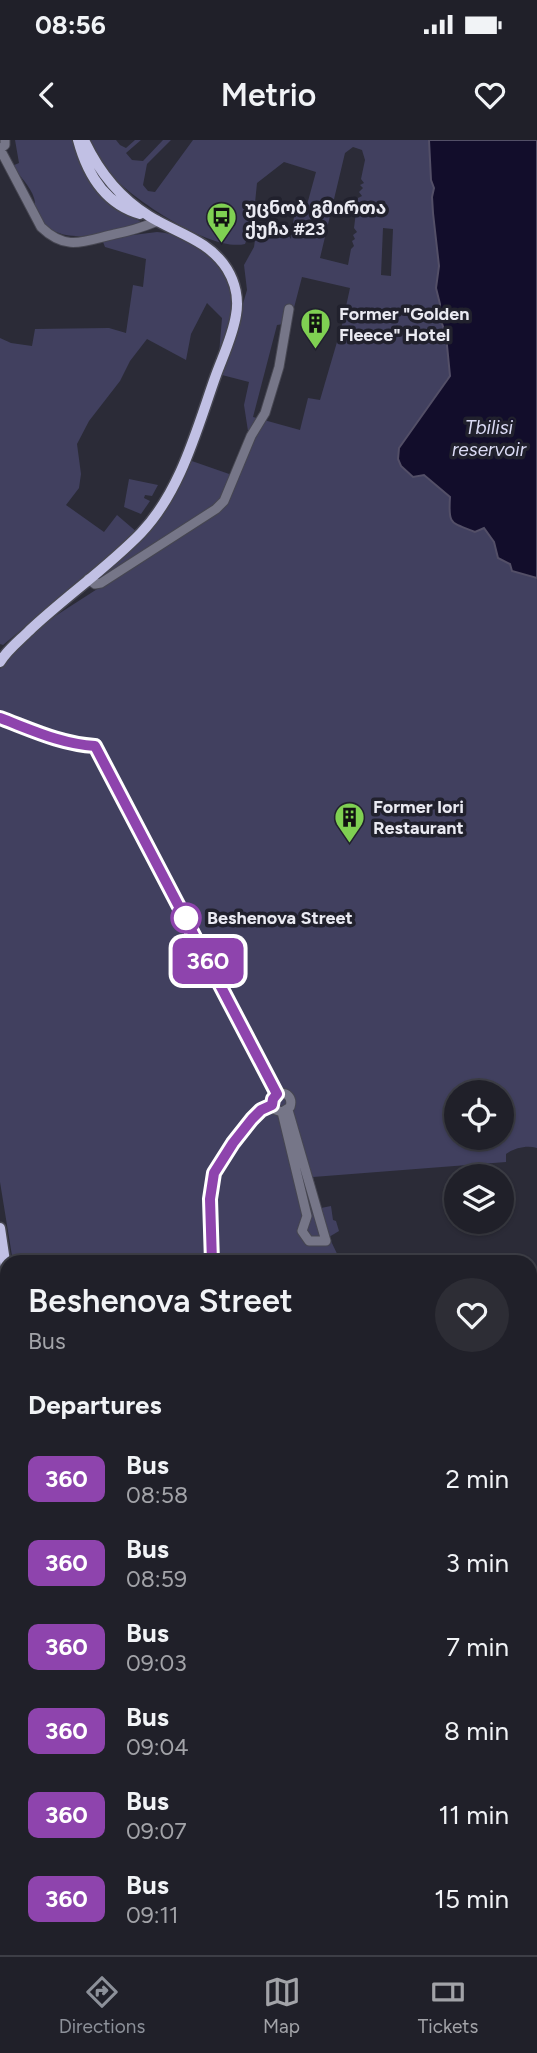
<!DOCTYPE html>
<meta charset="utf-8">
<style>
:root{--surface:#202029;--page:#2d2d35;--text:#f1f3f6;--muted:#a2a3a8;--line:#3d3e46;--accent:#8c9099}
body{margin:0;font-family:Figtree,"Noto Sans Georgian",sans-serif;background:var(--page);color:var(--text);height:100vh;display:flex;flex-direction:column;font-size:26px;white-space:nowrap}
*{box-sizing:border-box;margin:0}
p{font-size:23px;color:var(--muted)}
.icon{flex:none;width:38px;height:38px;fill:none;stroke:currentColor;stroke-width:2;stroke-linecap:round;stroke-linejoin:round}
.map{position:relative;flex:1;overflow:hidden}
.side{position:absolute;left:0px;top:1115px;width:537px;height:702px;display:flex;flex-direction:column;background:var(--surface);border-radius:21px 21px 0 0;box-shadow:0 2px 5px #0004,0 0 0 2px var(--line)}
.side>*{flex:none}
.badge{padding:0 14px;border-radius:10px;font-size:24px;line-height:46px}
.fabs{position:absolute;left:444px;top:940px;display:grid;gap:14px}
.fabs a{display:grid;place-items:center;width:70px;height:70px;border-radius:50%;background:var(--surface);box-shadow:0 2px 5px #0004,0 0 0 2px var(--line);font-size:35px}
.map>.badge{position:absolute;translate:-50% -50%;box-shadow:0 0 0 4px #fff}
h2{padding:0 28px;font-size:26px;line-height:63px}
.round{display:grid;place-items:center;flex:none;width:74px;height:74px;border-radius:37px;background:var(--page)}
.summary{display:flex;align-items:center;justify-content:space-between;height:119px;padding:0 28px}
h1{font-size:33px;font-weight:600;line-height:52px}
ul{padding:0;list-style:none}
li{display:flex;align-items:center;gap:21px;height:84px;padding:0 28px}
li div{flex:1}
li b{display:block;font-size:26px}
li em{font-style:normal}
li .badge{min-width:77px;font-weight:700;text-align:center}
.status{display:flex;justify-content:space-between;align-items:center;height:49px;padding:0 35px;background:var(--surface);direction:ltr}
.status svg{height:19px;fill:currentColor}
header{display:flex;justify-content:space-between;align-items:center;height:91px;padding:0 28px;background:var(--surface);font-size:32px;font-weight:600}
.tabs{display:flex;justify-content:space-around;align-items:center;height:98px;border-top:2px solid var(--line);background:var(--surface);font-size:19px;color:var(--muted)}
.tabs a{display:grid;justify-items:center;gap:4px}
.tabs .on{color:var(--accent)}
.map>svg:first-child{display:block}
.green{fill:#41405f;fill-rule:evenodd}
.water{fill:#120d2b;stroke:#534f67;stroke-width:2}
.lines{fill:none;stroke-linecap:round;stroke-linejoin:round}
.minor-casing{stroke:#464651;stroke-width:11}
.major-casing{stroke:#464651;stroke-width:13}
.minor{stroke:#767688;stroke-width:9}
.major{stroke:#c1c0e4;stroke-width:10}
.line-casing{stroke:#fff;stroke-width:16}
.line{stroke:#8e44ad;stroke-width:10}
.stop-dot{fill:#fff;stroke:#8e44ad;stroke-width:3.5}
.labels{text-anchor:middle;stroke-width:7;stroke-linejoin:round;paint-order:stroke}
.poi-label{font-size:18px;font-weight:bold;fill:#eaeaf2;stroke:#21212d;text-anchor:start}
.stop-label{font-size:18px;font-weight:bold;fill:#eaeaf2;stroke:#21212d;text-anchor:start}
.water-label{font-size:19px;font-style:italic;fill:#dbdbf5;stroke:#21212d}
</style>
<div class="status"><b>08:56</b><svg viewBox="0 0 49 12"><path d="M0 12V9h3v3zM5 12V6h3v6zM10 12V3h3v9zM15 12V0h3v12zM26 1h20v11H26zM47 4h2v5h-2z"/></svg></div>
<header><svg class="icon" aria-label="back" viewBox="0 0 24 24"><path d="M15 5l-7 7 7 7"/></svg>Metrio<svg class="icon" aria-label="heart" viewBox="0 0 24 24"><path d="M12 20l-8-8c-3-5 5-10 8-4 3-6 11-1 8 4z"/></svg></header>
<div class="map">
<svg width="537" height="1815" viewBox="0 0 537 1815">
<rect width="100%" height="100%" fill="#2b2b37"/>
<path class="green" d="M15 0H72C80 25 92 53 115 69 123 74 132 77 140 81L139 85C108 92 57 111 37 74 34 69 36 64 34 58 31 47 19 35 12 26L19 23Z
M89 0H116L120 5 126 8 135 0H141L126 13 132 20 143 21 163 0H171L147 24 143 45 148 51 155 52 193 0H429L431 40 434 48 432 57 438 109 441 110 438 159 440 164 439 175 446 195 450 236 446 240 413 337 424 335C432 341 443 349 449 357 460 368 461 383 475 392L484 387C500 410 507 432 537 438V1008C527 1005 514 1008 506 1014V1022L313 1037 321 1068 331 1066 333 1080 336 1081 339 1091 329 1097 341 1122H13L0 1042V529L24 502 46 482 212 375 104 437 103 432 151 386 189 320 232 335 248 291 244 265 249 242 222 235 247 150 244 125 254 107 257 85 286 92 291 99 295 69 305 72 316 32 284 22 257 43 253 83 245 104C212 112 140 63 117 41 105 29 98 14 89 0ZM353 7 362 10 365 20 361 39 364 43 360 45 363 48 359 52 362 56 358 58 356 70H353L356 72 354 88 357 92 353 95 355 99 352 101 354 106 351 109 348 125 320 118 345 13ZM383 88 393 89 391 136 381 135ZM302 137 350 148 342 185 320 260 308 258 300 290 253 277 277 185 290 183ZM457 952H502V998H457Z
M157 92C189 94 222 119 231 150 236 171 226 195 219 214L222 178 207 163 191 194 186 220 147 199 130 221 120 241 89 281 77 304 81 334 79 348 66 365 104 392 117 375 138 393 3 505 0 504V198L11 203 32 206 35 189 109 188 126 193 133 145 143 147 146 119 105 107 103 102 117 97Z
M129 339 158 345 152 356 145 355 144 358 150 361 141 374 124 367Z
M0 1111 7 1163V1616L0 1624Z
M530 1633 537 1639V1729L530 1732Z
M537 1749V1815H420L421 1810H530V1750Z
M82 1810H206L205 1815H87Z
M216 1810H411L410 1815H215Z"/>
<path class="water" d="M429 0H537V438L512 431 510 424 498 418 494 402 484 388 475 392C451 382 448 386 450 357L424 335 413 337 401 326 398 319 399 308 450 236 446 195 439 175 440 164 436 148 439 126 433 73 432 57 434 48 431 40Z"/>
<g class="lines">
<defs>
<path id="minor" d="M0 9 41 87C67 112 84 101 115 94 131 91 143 87 158 81
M0 9 5 5V0
M88 439 95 444 101 443 216 369 224 361 251 296 265 273 279 227 289 169
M0 578C32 590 61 604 95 606L277 954
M272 965 276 970 282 972 290 967C293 958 287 951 277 954
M282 972 307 1076 302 1091 309 1101H326L288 970
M212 1122 210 1059 214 1033 233 1003 252 979 261 970 272 965 273 959 277 954
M0 1700 7 1696
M0 1713 4 1721 1 1725
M77 1810 83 1815
M416 1815 417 1810"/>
<path id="major" d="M78 0C87 34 105 64 140 74
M0 522C7 510 19 501 29 491 65 457 107 428 141 393 181 351 197 288 216 235 223 216 233 195 236 175 239 159 235 142 227 129 209 100 176 93 149 76 120 58 98 30 84 0
M0 1088 7 1135
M210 1815 211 1810"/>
</defs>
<use href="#minor" class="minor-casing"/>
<use href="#major" class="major-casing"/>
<use href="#minor" class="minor"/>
<use href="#major" class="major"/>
</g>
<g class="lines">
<defs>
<path id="line" d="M0 578C32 590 61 604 95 606L277 954 273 959 272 965 261 970 252 979 233 1003 214 1033 210 1059 212 1122"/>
</defs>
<use href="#line" class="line-casing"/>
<use href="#line" class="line"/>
</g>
<defs>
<symbol id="bus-pin" viewBox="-11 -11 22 30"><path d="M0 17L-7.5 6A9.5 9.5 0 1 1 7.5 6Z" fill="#7fd052" stroke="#21212d"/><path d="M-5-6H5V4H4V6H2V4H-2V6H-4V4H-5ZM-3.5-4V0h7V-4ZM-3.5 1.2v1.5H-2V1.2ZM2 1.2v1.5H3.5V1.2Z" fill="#111"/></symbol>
<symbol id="building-pin" viewBox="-11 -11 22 30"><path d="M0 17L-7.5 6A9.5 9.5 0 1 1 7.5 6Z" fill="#7fd052" stroke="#21212d"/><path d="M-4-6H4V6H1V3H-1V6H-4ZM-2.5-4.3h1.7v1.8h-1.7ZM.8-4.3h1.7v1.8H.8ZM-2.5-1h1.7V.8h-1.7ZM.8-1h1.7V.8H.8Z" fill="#111"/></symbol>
</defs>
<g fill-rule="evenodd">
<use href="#bus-pin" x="204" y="60" width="35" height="47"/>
<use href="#building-pin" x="298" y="166" width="35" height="47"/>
<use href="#building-pin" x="332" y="660" width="35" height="47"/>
</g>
<circle class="stop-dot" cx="186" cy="778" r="14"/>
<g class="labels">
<g class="poi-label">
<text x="245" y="74">უცნობ გმირთა<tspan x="245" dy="21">ქუჩა #23</tspan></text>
<text x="339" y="180">Former "Golden<tspan x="339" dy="21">Fleece" Hotel</tspan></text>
<text x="373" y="673">Former Iori<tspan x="373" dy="21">Restaurant</tspan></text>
</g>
<g class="stop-label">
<text x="207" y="784">Beshenova Street</text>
</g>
<g class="water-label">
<text x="489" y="294">Tbilisi<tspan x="489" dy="22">reservoir</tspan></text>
</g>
</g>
</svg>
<div class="fabs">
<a><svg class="icon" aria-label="locate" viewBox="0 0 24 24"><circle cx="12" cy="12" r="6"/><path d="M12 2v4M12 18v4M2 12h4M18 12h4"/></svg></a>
<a><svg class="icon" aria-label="layers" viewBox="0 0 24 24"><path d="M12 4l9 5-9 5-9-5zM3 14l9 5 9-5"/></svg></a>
</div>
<b class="badge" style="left:208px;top:821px;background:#8e44ad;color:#fff">360</b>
<section class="side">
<div class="summary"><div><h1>Beshenova Street</h1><p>Bus</p></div><a class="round"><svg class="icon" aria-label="heart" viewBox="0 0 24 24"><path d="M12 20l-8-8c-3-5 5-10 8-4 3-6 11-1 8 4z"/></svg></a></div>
<h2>Departures</h2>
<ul>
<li><span class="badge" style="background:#8e44ad;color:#fff">360</span><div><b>Bus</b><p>08:58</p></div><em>2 min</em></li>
<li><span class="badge" style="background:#8e44ad;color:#fff">360</span><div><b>Bus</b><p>08:59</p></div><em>3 min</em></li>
<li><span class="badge" style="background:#8e44ad;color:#fff">360</span><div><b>Bus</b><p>09:03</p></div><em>7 min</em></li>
<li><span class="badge" style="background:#8e44ad;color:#fff">360</span><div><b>Bus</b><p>09:04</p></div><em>8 min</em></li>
<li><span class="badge" style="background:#8e44ad;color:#fff">360</span><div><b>Bus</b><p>09:07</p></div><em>11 min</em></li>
<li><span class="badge" style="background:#8e44ad;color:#fff">360</span><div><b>Bus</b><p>09:11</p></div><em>15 min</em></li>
</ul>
</section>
</div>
<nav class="tabs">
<a class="on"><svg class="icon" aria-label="directions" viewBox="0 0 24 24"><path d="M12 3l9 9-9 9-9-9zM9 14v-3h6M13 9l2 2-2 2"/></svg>Directions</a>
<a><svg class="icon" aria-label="map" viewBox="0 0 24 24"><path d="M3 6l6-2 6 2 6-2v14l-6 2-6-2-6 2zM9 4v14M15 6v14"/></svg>Map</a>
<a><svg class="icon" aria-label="tickets" viewBox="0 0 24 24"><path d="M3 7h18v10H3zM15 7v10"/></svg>Tickets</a>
</nav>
